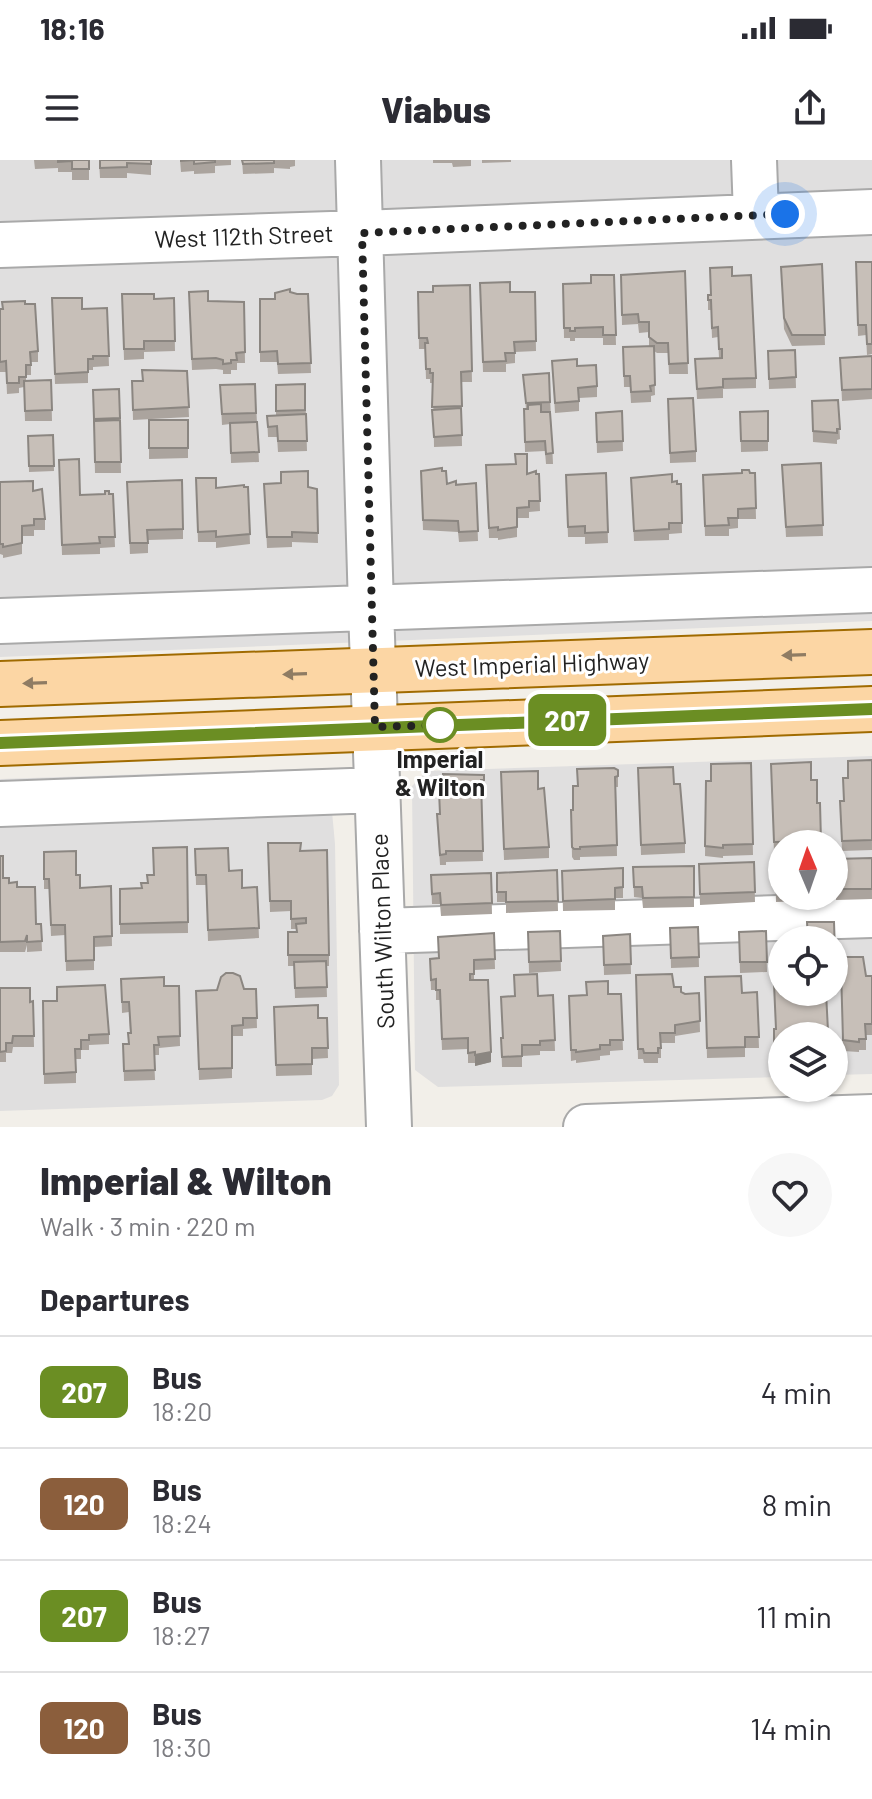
<!DOCTYPE html>
<meta charset="utf-8">
<style>
:root{--surface:#fff;--page:#f7f7f7;--text:#2b2b33;--muted:#7c7c81;--line:#e1e1e2}
body{margin:0;font-family:Barlow,sans-serif;background:var(--page);color:var(--text);height:100vh;display:flex;flex-direction:column;font-size:30px;white-space:nowrap}
*{box-sizing:border-box;margin:0}
p{font-size:26px;color:var(--muted)}
.icon{flex:none;width:44px;height:44px;fill:none;stroke:currentColor;stroke-width:2;stroke-linecap:round;stroke-linejoin:round}
.map{position:relative;height:967px;overflow:hidden}
.details{display:flex;flex-direction:column;background:var(--surface);flex:1}
.details>*{flex:none}
.badge{padding:0 16px;border-radius:12px;font-size:28px;line-height:52px}
.needle{width:52px;rotate:358deg}
.controls{position:absolute;left:768px;top:670px;display:grid;gap:16px}
.controls a{display:grid;place-items:center;width:80px;height:80px;border-radius:50%;background:var(--surface);box-shadow:0 2px 6px #0004;font-size:40px}
.you{position:absolute;width:40px;height:40px;margin:-20px;border:6px solid #fff;border-radius:50%;background:#1a73e8;box-shadow:0 0 0 12px #1a73e833}
.map>.badge{position:absolute;translate:-50% -50%;box-shadow:0 0 0 4px #fff}
h2{padding:0 40px;font-size:30px;line-height:72px}
.round{display:grid;place-items:center;flex:none;width:84px;height:84px;border-radius:42px;background:var(--page)}
.summary{display:flex;align-items:center;justify-content:space-between;height:136px;padding:0 40px}
h1{font-size:38px;font-weight:800;line-height:60px}
ul{padding:0;list-style:none}
li{display:flex;align-items:center;gap:24px;height:112px;padding:0 40px;border-top:2px solid var(--line)}
li div{flex:1}
li b{display:block;font-size:30px}
li em{font-style:normal}
li .badge{min-width:88px;font-weight:700;text-align:center}
.status{display:flex;justify-content:space-between;align-items:center;height:56px;padding:0 40px;background:var(--surface);direction:ltr}
.status svg{height:22px;fill:currentColor}
header{display:flex;justify-content:space-between;align-items:center;height:104px;padding:0 40px;background:var(--surface);font-size:36px;font-weight:800}
.map>svg:first-child{display:block}
.residential{fill:#e0dfdf;fill-rule:evenodd}
.lines{fill:none;stroke-linecap:round;stroke-linejoin:round}
.minor-casing{stroke:#a9a9a9;stroke-width:48}
.major-casing{stroke:#a06b00;stroke-width:48}
.minor{stroke:#fff;stroke-width:44}
.major{stroke:#fcd6a4;stroke-width:44}
.wall{fill:#aba49e}
.shaded-wall{fill:#8b8681}
.building{fill:#c7bfb8;stroke:#8b8681;stroke-width:2}
.oneway{fill:#8f7c63}
.line-casing{stroke:#fff;stroke-width:18}
.line{stroke:#6b8e23;stroke-width:12}
.walk{stroke:#222;stroke-width:8;stroke-dasharray:0 14.4}
.stop-dot{fill:#fff;stroke:#6b8e23;stroke-width:4}
.labels{text-anchor:middle;stroke-width:6;stroke-linejoin:round;paint-order:stroke}
.street-label{font-size:24px;fill:#222;stroke:#fff}
.stop-label{font-size:24px;font-weight:bold;fill:#222;stroke:#fff}
</style>
<div class="status"><b>18:16</b><svg viewBox="0 0 49 12"><path d="M0 12V9h3v3zM5 12V6h3v6zM10 12V3h3v9zM15 12V0h3v12zM26 1h20v11H26zM47 4h2v5h-2z"/></svg></div>
<header><svg class="icon" aria-label="menu" viewBox="0 0 24 24"><path d="M4 6h16M4 12h16M4 18h16"/></svg>Viabus<svg class="icon" aria-label="share" viewBox="0 0 24 24"><path d="M12 15V3M7 8l5-5 5 5M5 13v7h14v-7"/></svg></header>
<div class="map">
<svg width="872" height="967" viewBox="0 0 872 967">
<rect width="100%" height="100%" fill="#f2efe9"/>
<path class="residential" d="M0 0H872V461L0 497Z
M872 596V914L834 915V876H782V917L438 927 415 910 412 626 427 611ZM782 684H834V736H782ZM782 780H834V832H782Z
M328 608 335 684 339 925 332 936 322 940 0 951V619Z"/>
<g class="lines">
<defs>
<path id="minor" d="M358 0 371 448 389 967
M754 0 756 55
M0 85 362 73 872 52
M0 461 872 430
M0 644 378 630
M382 771 872 755
M586 967 872 957"/>
<path id="major" d="M0 524 872 492
M0 583 872 549"/>
</defs>
<use href="#minor" class="minor-casing"/>
<use href="#major" class="major-casing"/>
<use href="#minor" class="minor"/>
<use href="#major" class="major"/>
</g>
<path class="wall" d="M34 0H89V20H72V12H58V8L35 9Z
M99 0H151V15L127 13V18H100Z
M180 0H231V5L215 6V13L194 14V11L181 12Z
M242 0H295V6L290 7V9L274 8V13L243 14Z
M433 0H471V6L453 7 452 3H433Z
M482 0H511V2L482 3Z
M856 102H872V194L867 195 866 175 858 176Z
M822 104 825 185 792 186 784 169 781 107Z
M685 111 688 214H669L668 193H657L654 191 655 235 651 236V242L631 243 630 227H624L623 187 649 186V172L639 173 638 164 622 165 621 115Z
M614 115 616 185H603V178H575V181H570V178H564L563 124 591 123Z
M732 116 756 218V228L723 229V238L697 239 695 199 719 198 718 177 712 178 711 150H708V135H710Z
M480 123 510 132H535L536 191 515 192V203L506 204V212H483Z
M470 125 472 222H461L462 286 434 287 433 223H430V219H426L425 189H419L418 132H433Z
M290 132 297 134H308L311 213 278 214 277 202H260V139H275Z
M122 134 154 139 174 138 175 191 144 192V199L124 200Z
M52 138 82 149 107 148 109 206 93 207V210H88V223L55 224Z
M208 141 244 142 245 203H237V210H231V214H223V210L216 209 192 210 189 142Z
M0 149 38 191V202H31V215H26V221L51 220 52 261H25L24 227 19 228V233L7 234 6 212H0Z
M795 190 796 228 769 229 768 191Z
M872 196V239L842 241 840 198Z
M552 201 577 206 597 226V237L579 238V251L555 253Z
M142 210 187 211 189 257 133 260 132 221H142Z
M549 213 553 304H546L545 291 525 292 524 249H526L523 215Z
M255 224 259 302 231 303 230 264 222 265 220 225Z
M305 224 307 291 278 292 277 277H268L267 256 276 255V225Z
M119 229 121 313H95L93 230Z
M668 239 696 291V302L670 303Z
M838 240 840 279 837 280V284L813 282 812 241Z
M622 251 623 291 597 293 596 253Z
M768 251V291L741 292 740 252Z
M149 260H188V298L149 299Z
M53 275 54 311 29 312 28 276Z
M59 300 80 335 113 334 115 387 100 388V394L62 395Z
M821 303 823 376 786 377 782 305Z
M486 305 527 314H539L540 351 529 352V358H517V377L498 380V378H489Z
M421 311 447 324 476 323 478 381 459 382 458 372 423 370Z
M606 313 608 383 585 384V377H568L566 315Z
M755 313 756 359H738V368L729 369V376H705L703 315Z
M196 318 216 328 248 327 250 384 216 388V382H198Z
M631 318 672 322 677 324H681L682 373 669 374V380L634 381Z
M0 322 33 331 45 359V370H34V376H22V394L3 398V395L0 394Z
M127 322 183 369V379L148 380V393L130 394Z
M264 324 308 327 317 329 318 383 292 382V387L267 388Z
M872 600V690L842 691 840 641H843L848 618Z
M751 603 753 695 723 696V698L705 696 706 621H711Z
M771 604 811 620 817 643H820L821 684H782V693H774Z
M638 608 674 624 685 683V693L641 695Z
M618 610V627H616L617 696 580 697V700H574L572 697 571 650H573Z
M484 615V631H481L483 701 446 702V705H440L437 654H439L444 631Z
M501 622 538 629 549 687V698L504 700Z
M268 683 300 691 329 795V806H326L327 837 295 838 294 806H288V772H297V769H291V751L270 752Z
M187 687 188 773 120 774V729L142 728 148 723 154 715Z
M195 689 242 728 257 727 259 778 208 781 206 725H196Z
M44 692 76 715 80 728 111 726 112 786 94 787V810L66 811 65 775 51 776 49 729H44Z
M0 696 3 718 17 727 36 764H41L42 791 27 792V785L25 792H0Z
M872 698V739L836 740 835 699Z
M775 701H782V736H832V740L776 742Z
M754 702 755 742 700 745 699 704Z
M694 706V747L643 748 642 738 634 737 633 707Z
M623 708V738H615V750L563 751 562 711Z
M557 710 558 751 506 753V742H497V713Z
M491 713 492 754 441 756 440 744H432L431 715Z
M698 767 699 807 671 808 670 768Z
M560 771 561 811 529 813 528 772Z
M766 771 767 812 740 813 739 772Z
M494 773 495 809 474 810V820L491 902 475 906V903H468V889L442 890 440 840H436V830H431L430 799 438 798Z
M630 774 631 814 604 815 603 776Z
M841 808 866 816H872V875H866V890H859V892L843 891Z
M636 815 674 827 685 834 699 833 700 872 675 876V883H661V898H658V903H644L643 899H638Z
M705 817 742 833 757 832 759 888H745V897L707 898Z
M121 819 164 826H179L180 886 159 888V895H154L155 920 124 921 123 884H128V873H130L129 852 122 853Z
M0 828 30 842 33 841 34 887H13L12 893H6V902H0Z
M256 829 257 868 243 869V876H232V918L199 920 196 831Z
M782 832H826L828 876H782V896H774V869H776Z
M621 834 623 890 610 891V895L600 896V900L576 903V900L571 901 569 836Z
M553 835 555 891H540V895L522 896V907H502L501 878H503L538 836Z
M43 841 109 874V884L89 885V890H81V899H76V923L44 924Z
M274 847 318 858H327L328 898 312 899V915L276 916Z"/>
<path class="shaded-wall" d="M491 892V902L475 906V895Z"/>
<path class="building" d="M58 0H89V9H72V1L58 2Z
M100 0H151V4L127 3V7L100 8Z
M181 0H215V2L194 4V0L181 1Z
M242 0H274V3L243 4Z
M856 102H872V184H867L866 165H858Z
M822 104 825 175H792L784 158 781 107Z
M732 107V116L751 115 756 218 723 219V227L697 229 695 199 722 198V189H719L718 167 712 168 711 140H708V135H711L710 108Z
M685 111 688 203 669 204 668 183H657L649 177V162H639L638 154 622 155 621 115Z
M591 115H614L616 175H603V167L575 168V171H570V168H564L563 124 591 123Z
M510 122V132H535L536 181 514 182 515 193H505L506 201 483 202 480 123Z
M470 125 472 211 461 212 462 246 432 247 433 213H430V209H426L425 183H428L427 178H419L418 132H433V126Z
M290 129V132L297 134H308L311 203 278 204 277 191 260 192V139H275V133Z
M208 131V141L244 142 245 192 236 193 237 200H231V203L223 204V200L216 198 192 199 189 132Z
M122 134H154V139L174 138 175 181H144V189H124Z
M52 138H82V149L107 148 109 196H93V199H88V212L55 214Z
M25 141V144H35L38 191 30 192 31 205H26V217H19V223H7L6 201 0 202V149H3L2 142Z
M654 186 655 225 650 226 651 231 631 232 630 216H624L623 187Z
M795 190 796 217 769 219 768 191Z
M872 196V229L842 230 840 198Z
M577 199V206L596 205 597 226 578 228 579 241 555 243 552 201Z
M142 210 187 211 189 247 133 250 132 221H143Z
M549 213 550 242 526 243 523 215Z
M51 220 52 250 25 251 24 221Z
M255 224 256 253 222 254 220 225Z
M305 224V250L276 251V225Z
M119 229 120 258 94 259 93 230Z
M693 238 696 291 670 293 668 239Z
M838 240 840 269H837V273L813 271 812 241Z
M541 244V252H550L553 293 546 294 545 281 525 282 524 249H528V245Z
M461 248 462 275 434 277 432 250Z
M622 251 623 281 597 282 596 253Z
M768 251V281H741L740 252Z
M306 254 307 281H278L277 266 268 267 267 256Z
M120 260 121 302H95L94 261Z
M149 260H188V288H149Z
M257 262 259 292 231 293 230 263Z
M53 275 54 306H29L28 276Z
M515 294H527V314L536 311V314H539L540 341H529V347L517 348V367L498 370V367L489 368 486 305 516 304Z
M79 299 80 335 105 334V331H109V334H113L115 377H99L100 383 62 385 59 300Z
M821 303 823 365 786 367 782 305Z
M442 308V311H446L447 324 456 321V325L476 323 478 371 459 372 458 361 423 360 421 311Z
M742 310H749L750 313H755L756 348 738 349V358H728L729 365 705 366 703 315 742 313Z
M308 311V327L317 329 318 373 292 372V377H267L264 324 281 323V312Z
M606 313 608 372 585 373V366L568 367 566 315Z
M672 314V322L677 321V324H681L682 363H669V369L634 371 631 318Z
M196 318H216V328L244 325V327H248L250 374 216 377V371L198 372Z
M182 320 183 369 147 370 148 383H130L127 322Z
M33 321V331L42 329 45 359H34V365L22 366V383L3 387V384H0V322Z
M872 600V680L842 681 840 641H844L843 618H848V601Z
M811 602V620H817V643H820L821 681 774 682 771 604Z
M751 603 753 684 723 685V688L705 686 706 621H711V604Z
M673 607 674 624H680L685 683 641 685 638 608Z
M614 608 618 610V616L615 617 617 685 580 687V689H574L572 687 571 650H573V626H578L577 609Z
M538 611V629L544 628 549 687 504 689 501 612Z
M443 614 484 615V620H481L483 691H446V694L440 695 437 654H440L439 631H444Z
M268 683H301L300 691 327 690 329 795H288V772H297L296 764 306 763V758L291 759V741H270Z
M187 687 188 762 120 764V729L142 728 141 723H148L147 715H154L153 688Z
M228 688 229 711 242 710V728L257 727 259 768 208 770 206 715H196L195 689Z
M76 691V715H80V728L111 726 112 776 94 777V800L66 801 65 765H51L49 719H44V692Z
M0 696H3V718H9V723L17 722V727H35L36 764H41L42 781 27 782V775L25 781 0 782Z
M872 698V729H836L835 699Z
M775 701H782V731L776 732Z
M754 702 755 732 700 734 699 704Z
M694 706V737L643 738 642 727H634L633 707Z
M623 708V727L615 728V739L563 741 562 711Z
M557 710 558 741 506 742V732H497V713Z
M491 713 492 743 441 745 440 733 432 734 431 715Z
M807 762H834L835 792 834 780H808Z
M698 767 699 797 671 798 670 768Z
M560 771 561 801 529 802 528 772Z
M766 771 767 802H740L739 772Z
M494 773 495 799 474 800V814H470V820H488L491 892 475 895V892L468 893V878L442 879 440 830H436V819L431 820 430 799 439 798 438 777Z
M630 774 631 804 604 805 603 776Z
M846 797H863L866 816H872V864H865L866 879H859V882L843 880 841 808H846Z
M782 800V832H826L828 871 794 876H782V885L774 886V869H776L773 801Z
M326 801 327 827 295 828 294 802Z
M226 813H233L240 816 244 829H256L257 858H243V865L232 866V908L199 909 196 831 217 830 221 817Z
M537 814 538 836 553 835 555 880 540 881V885H522V896L502 897 501 878H503L501 837 515 836 514 815Z
M672 814 674 827H681V832L685 834 699 833 700 861 675 865V873H660L661 888H658V893H644L643 889H638L636 815Z
M741 816 742 833 757 832 759 877H745V887L707 888 705 817Z
M164 817V826H179L180 876 158 877 159 885H154L155 910 124 911 123 884H129L128 873H131L129 842H122L121 819Z
M608 821V834H621L623 880H610V885H600V889L576 892V890H571L569 836 587 835 586 822Z
M105 825 109 874 89 875V880H81V889H75L76 912 44 914 43 841H57V827Z
M0 828H30V842L33 841 34 876H13L12 883H6V891L0 892Z
M318 845V858H327L328 888H312V904L276 905 274 847Z"/>
<defs><path id="oneway-solid" d="M-6-.8H1V-3.2L6.5 0L1 3.2V.8H-6Z" transform="scale(2)"/></defs>
<g class="oneway">
<use href="#oneway-solid" transform="translate(794 495) rotate(178)"/>
<use href="#oneway-solid" transform="translate(295 514) rotate(178)"/>
<use href="#oneway-solid" transform="translate(35 523) rotate(178)"/>
</g>
<g class="lines">
<defs>
<path id="line" d="M0 583 872 549"/>
</defs>
<use href="#line" class="line-casing"/>
<use href="#line" class="line"/>
<path class="walk" d="M440 565 375 567 362 73 785 54"/>
</g>
<circle class="stop-dot" cx="440" cy="565" r="16"/>
<g class="labels">
<g class="street-label">
<text transform="translate(244 77) rotate(-2)" y="8">West 112th Street</text>
<text transform="translate(532 505) rotate(-2)" y="8">West Imperial Highway</text>
<text transform="translate(383 771) rotate(-92)" y="8">South Wilton Place</text>
</g>
<g class="stop-label">
<text x="440" y="608">Imperial<tspan x="440" dy="28">&amp; Wilton</tspan></text>
</g>
</g>
</svg>
<div class="controls">
<a><svg class="needle" viewBox="-14 -14 28 28"><path d="M0-13l5 13h-10z" fill="#e53935"/><path d="M0 13l5-13h-10z" fill="#7c7c81"/></svg></a>
<a><svg class="icon" aria-label="locate" viewBox="0 0 24 24"><circle cx="12" cy="12" r="6"/><path d="M12 2v4M12 18v4M2 12h4M18 12h4"/></svg></a>
<a><svg class="icon" aria-label="layers" viewBox="0 0 24 24"><path d="M12 4l9 5-9 5-9-5zM3 14l9 5 9-5"/></svg></a>
</div>
<div class="you" style="left:785px;top:54px"></div>
<b class="badge" style="left:567px;top:560px;background:#6b8e23;color:#fff">207</b>
</div>
<section class="details">
<div class="summary"><div><h1>Imperial &amp; Wilton</h1><p>Walk · 3 min · 220 m</p></div><a class="round"><svg class="icon" aria-label="heart" viewBox="0 0 24 24"><path d="M12 20l-8-8c-3-5 5-10 8-4 3-6 11-1 8 4z"/></svg></a></div>
<h2>Departures</h2>
<ul>
<li><span class="badge" style="background:#6b8e23;color:#fff">207</span><div><b>Bus</b><p>18:20</p></div><em>4 min</em></li>
<li><span class="badge" style="background:#8b5e3c;color:#fff">120</span><div><b>Bus</b><p>18:24</p></div><em>8 min</em></li>
<li><span class="badge" style="background:#6b8e23;color:#fff">207</span><div><b>Bus</b><p>18:27</p></div><em>11 min</em></li>
<li><span class="badge" style="background:#8b5e3c;color:#fff">120</span><div><b>Bus</b><p>18:30</p></div><em>14 min</em></li>
</ul>
</section>
